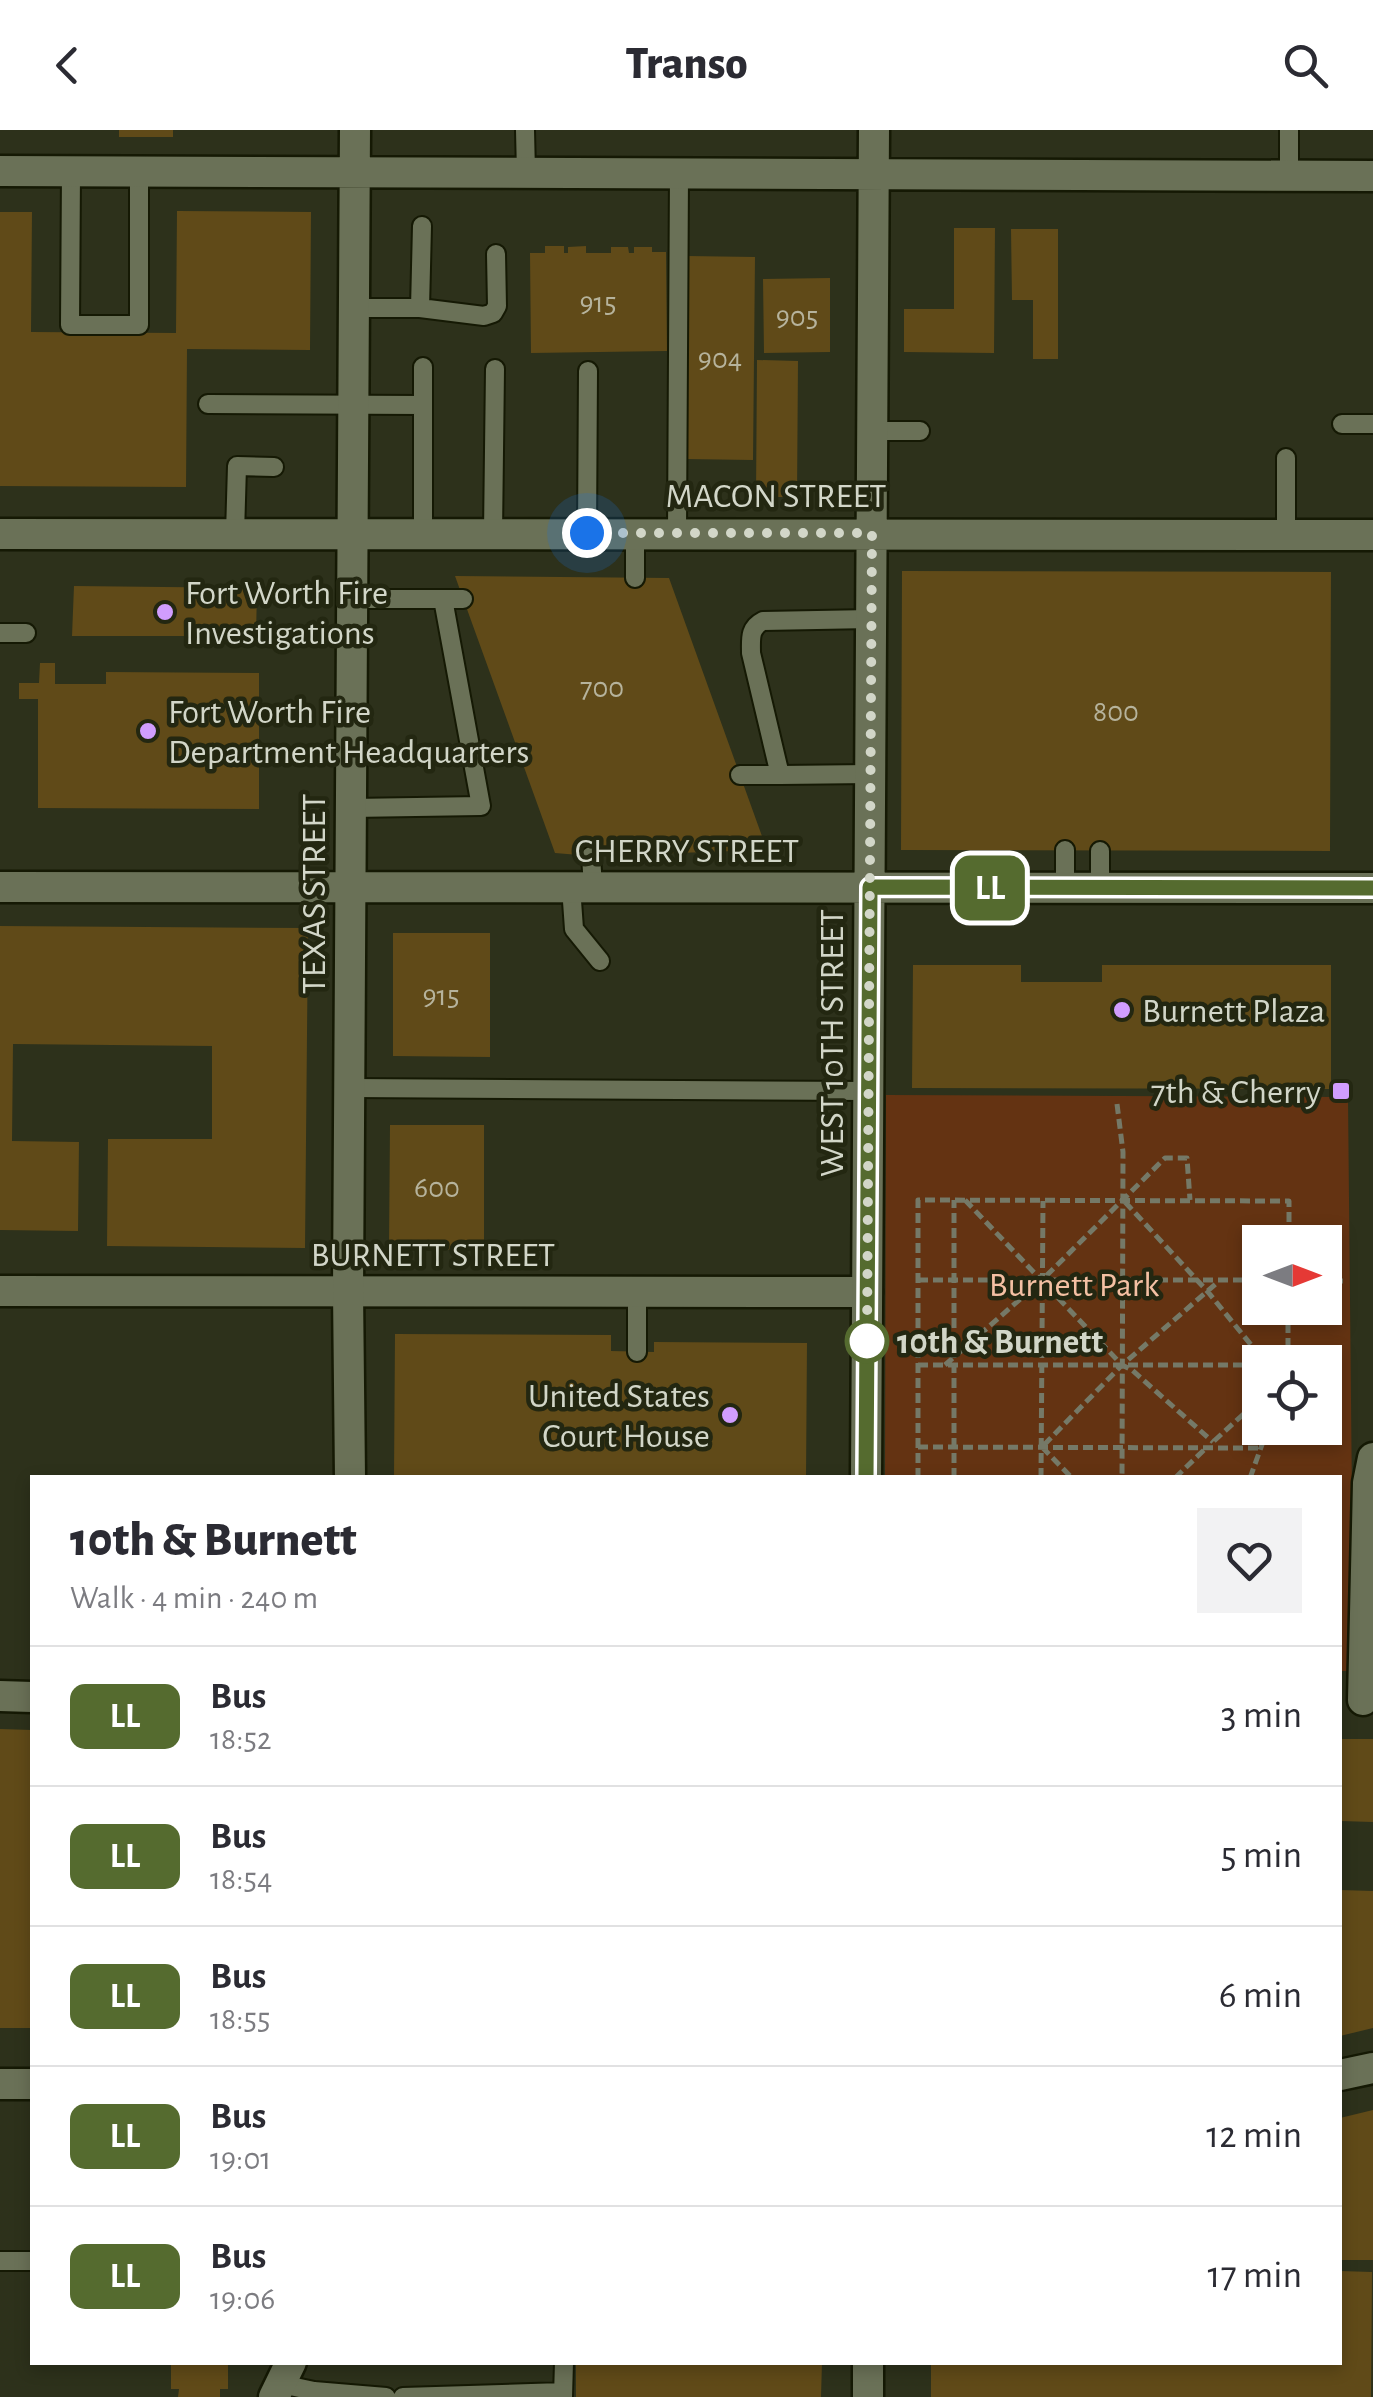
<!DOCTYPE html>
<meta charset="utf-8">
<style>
:root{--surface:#fff;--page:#f2f2f3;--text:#2b2b33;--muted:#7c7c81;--line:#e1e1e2}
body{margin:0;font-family:"Alegreya Sans",sans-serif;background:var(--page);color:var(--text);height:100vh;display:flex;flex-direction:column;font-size:38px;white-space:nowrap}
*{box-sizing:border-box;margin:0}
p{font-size:32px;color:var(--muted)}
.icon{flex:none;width:55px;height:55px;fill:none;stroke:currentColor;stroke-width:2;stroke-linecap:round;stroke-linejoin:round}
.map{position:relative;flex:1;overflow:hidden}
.details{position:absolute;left:30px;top:1345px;width:1312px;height:890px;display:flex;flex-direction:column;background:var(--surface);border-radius:0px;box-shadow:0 5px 15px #0003}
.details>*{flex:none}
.badge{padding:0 20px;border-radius:15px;font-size:35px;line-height:65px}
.needle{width:65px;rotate:90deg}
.controls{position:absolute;left:1242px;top:1095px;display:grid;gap:20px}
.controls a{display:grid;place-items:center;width:100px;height:100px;border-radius:0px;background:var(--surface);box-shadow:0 5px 15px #0003;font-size:50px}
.you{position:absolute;width:50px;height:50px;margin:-25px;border:8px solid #fff;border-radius:50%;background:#1a73e8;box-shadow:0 0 0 15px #1a73e833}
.map>.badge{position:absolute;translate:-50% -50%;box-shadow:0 0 0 5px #fff}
.round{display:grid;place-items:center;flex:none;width:105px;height:105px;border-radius:0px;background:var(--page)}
.summary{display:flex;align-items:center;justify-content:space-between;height:170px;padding:0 40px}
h1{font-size:48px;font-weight:800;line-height:75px}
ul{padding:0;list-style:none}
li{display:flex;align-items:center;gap:30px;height:140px;padding:0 40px;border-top:2px solid var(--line)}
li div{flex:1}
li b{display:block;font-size:38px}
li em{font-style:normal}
li .badge{min-width:110px;font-weight:700;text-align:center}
header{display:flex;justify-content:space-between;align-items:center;height:130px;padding:0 40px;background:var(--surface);font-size:45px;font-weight:800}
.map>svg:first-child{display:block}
.green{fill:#643312;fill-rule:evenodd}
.building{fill:#604a18}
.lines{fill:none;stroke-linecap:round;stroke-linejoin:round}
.lane-casing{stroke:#151904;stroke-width:22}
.street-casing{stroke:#151904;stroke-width:35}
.secondary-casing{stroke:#151904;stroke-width:35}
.path{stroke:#757967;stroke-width:5;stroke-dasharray:10 5;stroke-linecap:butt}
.lane{stroke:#6a7157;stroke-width:18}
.street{stroke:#6a7157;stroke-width:30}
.secondary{stroke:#6a7157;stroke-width:30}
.line-casing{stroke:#fff;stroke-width:22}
.line{stroke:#556b2f;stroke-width:15}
.walk{stroke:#d2d6c8;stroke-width:10;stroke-dasharray:0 18}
.poi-dot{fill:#d19dfe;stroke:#232711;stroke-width:4}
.stop-dot{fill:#fff;stroke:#556b2f;stroke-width:5}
.labels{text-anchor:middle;stroke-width:9;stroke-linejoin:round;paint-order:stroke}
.number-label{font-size:30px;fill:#b6b39c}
.street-label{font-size:35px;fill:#d2d6c8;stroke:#232711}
.poi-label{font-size:35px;fill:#d2d6c8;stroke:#232711;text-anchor:start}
.park-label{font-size:35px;fill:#f4c0a3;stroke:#232711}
.stop-label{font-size:35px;font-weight:bold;fill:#d2d6c8;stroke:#232711;text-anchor:start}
</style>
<header><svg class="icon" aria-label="back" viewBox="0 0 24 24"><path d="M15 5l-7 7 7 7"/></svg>Transo<svg class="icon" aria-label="search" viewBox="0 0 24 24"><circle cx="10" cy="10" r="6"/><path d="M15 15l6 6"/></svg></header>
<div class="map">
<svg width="1373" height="2267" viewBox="0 0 1373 2267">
<rect width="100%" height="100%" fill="#2d311b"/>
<path class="green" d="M886 965 1348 967 1352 1368 1349 1541H1340V1348H885ZM1260 1112H1325V1178H1260ZM1260 1232H1325V1298H1260Z"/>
<path class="building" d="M119 0H173V7H119Z
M177 81 311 82 310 220 187 219 186 357 0 356V82H32L31 202 176 203Z
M954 98H995L994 223 904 222V179H954Z
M1011 99H1058V229H1033V170H1012Z
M545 116H564V123H568V117L586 116V123H611V117H628L629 123H634V117H652V122H666L667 221 531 223 530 123H545Z
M687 126 755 127 753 330 685 329Z
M830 148V222L764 223 763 149Z
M757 230 798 231 797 367H756Z
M902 441 1331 442 1330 721 901 720Z
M455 446 669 448 767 720 591 726 555 723Z
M74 456 257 458 256 506H72Z
M40 533H55V554H106V542L259 543V679L38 678V569H19V553H39Z
M0 796 308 798 305 1118 107 1116 108 1009H212V916L13 914 12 1011 79 1012 78 1101 0 1100Z
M393 803H490V927L393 926Z
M913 835H1021V852H1102V835H1331V959L912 958Z
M390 995H484V1120L389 1119Z
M395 1204 611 1205V1221L654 1222V1212L807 1213 806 1348H394Z
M0 1599 32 1600V1898H0Z
M1340 1609H1373V1692L1340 1691Z
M1340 1760 1373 1761V1898L1340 1906Z
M1373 1980V2130H1340V1988Z
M1340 2141 1372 2142 1371 2267H931V2232H1340Z
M171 2232H228V2259H220V2267H178L179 2259H171Z
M576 2232H822L821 2267H576Z"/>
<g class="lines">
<defs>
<path id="lane" d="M525 0 526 43
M71 42 70 195H139V42
M1289 45V0
M354 178H420L484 186 493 183 497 176 496 124
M420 178 422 96
M423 237V403
M208 274 423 275
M1342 294H1373
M872 301H920
M1286 328V405
M493 403 495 239
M587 403 588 241
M635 403V448
M677 403 679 44
M235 404 237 336 274 337
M353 469H463
M0 503H26
M870 644 780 645 751 523C751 509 749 498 763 491L871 489
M740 645H780
M351 678 481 676 443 469
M1100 721V758
M591 726 593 757
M571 757 574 799 600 831
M1065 758V720
M350 958 868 961
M637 1222V1162
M0 2131H32
M281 2254 314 2261 386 2267
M403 2267 563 2262
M563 2267 564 2232"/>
<path id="street" d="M0 1161 867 1162
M0 1566 32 1567
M1340 1945 1373 1938
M0 1954H32"/>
<path id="secondary" d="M0 41 1373 46
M0 404 1373 405
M0 757 1373 758
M350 1348 348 1161 355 0
M866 1348 874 0
M1363 1570 1368 1353 1373 1328
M868 2232V2267
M274 2267 291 2232"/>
</defs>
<use href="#lane" class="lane-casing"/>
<use href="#street" class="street-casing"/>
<use href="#secondary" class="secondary-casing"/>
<path class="path" d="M1117 974 1123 1022 1122 1348
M965 1070 1122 1235 1132 1240 1213 1312
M1125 1072 1208 1162 1265 1232
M918 1150H1260
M1325 1151H1343
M1288 1178V1232
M918 1235H1260
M945 1235 1042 1150 1165 1028H1187L1190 1070
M1325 1236H1342
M1214 1311 1260 1269
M1044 1315 1122 1235 1218 1152
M918 1317 1260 1318
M1042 1317 1072 1348
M918 1348V1070L1289 1071V1112
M954 1348V1070
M1041 1348 1043 1071
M1175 1348 1206 1318
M1250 1348 1268 1298"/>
<use href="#lane" class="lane"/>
<use href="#street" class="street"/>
<use href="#secondary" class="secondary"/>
</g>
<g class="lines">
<defs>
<path id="line" d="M866 1348 870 757 1373 758"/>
</defs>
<use href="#line" class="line-casing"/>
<use href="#line" class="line"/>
<path class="walk" d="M587 403H872L867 1214V1211"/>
</g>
<g class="poi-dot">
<circle cx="165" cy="482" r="10"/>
<circle cx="148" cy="601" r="10"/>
<circle cx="1122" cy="880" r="10"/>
<rect x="1331" y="951" width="20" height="20" rx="5"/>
<circle cx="730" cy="1285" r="10"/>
</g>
<circle class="stop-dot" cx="867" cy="1211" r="20"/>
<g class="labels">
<g class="number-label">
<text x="598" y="182">915</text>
<text x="797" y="196">905</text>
<text x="720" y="238">904</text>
<text x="602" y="567">700</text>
<text x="1116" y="591">800</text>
<text x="441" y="875">915</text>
<text x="437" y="1067">600</text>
</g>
<g class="street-label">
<text x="776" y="377">MACON STREET</text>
<text x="687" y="732">CHERRY STREET</text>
<text transform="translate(313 764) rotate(-90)" y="12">TEXAS STREET</text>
<text transform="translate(831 913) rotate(-90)" y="12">WEST 10TH STREET</text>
<text x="433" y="1136">BURNETT STREET</text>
</g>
<g class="poi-label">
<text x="185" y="474">Fort Worth Fire<tspan x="185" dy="40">Investigations</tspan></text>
<text x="168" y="593">Fort Worth Fire<tspan x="168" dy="40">Department Headquarters</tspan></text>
<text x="1142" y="892">Burnett Plaza</text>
<text x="1321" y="973" text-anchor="end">7th &amp; Cherry</text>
<text x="710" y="1277" text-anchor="end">United States<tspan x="710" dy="40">Court House</tspan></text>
</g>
<g class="park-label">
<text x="1074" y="1166">Burnett Park</text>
</g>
<g class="stop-label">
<text x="897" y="1223">10th &amp; Burnett</text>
</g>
</g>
</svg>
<div class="controls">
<a><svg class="needle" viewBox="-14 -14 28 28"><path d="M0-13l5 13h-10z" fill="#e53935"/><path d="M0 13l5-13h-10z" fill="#7c7c81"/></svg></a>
<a><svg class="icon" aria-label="locate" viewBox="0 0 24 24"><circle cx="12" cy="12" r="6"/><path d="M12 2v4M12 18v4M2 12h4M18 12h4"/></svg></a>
</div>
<div class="you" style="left:587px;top:403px"></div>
<b class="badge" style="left:990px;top:758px;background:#556b2f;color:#fff">LL</b>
<section class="details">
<div class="summary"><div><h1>10th &amp; Burnett</h1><p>Walk · 4 min · 240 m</p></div><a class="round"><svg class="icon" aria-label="heart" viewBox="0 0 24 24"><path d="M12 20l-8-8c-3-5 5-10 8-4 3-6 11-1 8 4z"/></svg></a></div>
<ul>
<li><span class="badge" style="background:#556b2f;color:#fff">LL</span><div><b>Bus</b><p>18:52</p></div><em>3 min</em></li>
<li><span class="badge" style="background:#556b2f;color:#fff">LL</span><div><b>Bus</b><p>18:54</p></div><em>5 min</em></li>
<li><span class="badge" style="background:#556b2f;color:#fff">LL</span><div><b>Bus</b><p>18:55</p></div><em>6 min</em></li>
<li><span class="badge" style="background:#556b2f;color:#fff">LL</span><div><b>Bus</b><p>19:01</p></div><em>12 min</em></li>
<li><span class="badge" style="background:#556b2f;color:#fff">LL</span><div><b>Bus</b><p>19:06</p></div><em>17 min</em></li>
</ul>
</section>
</div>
